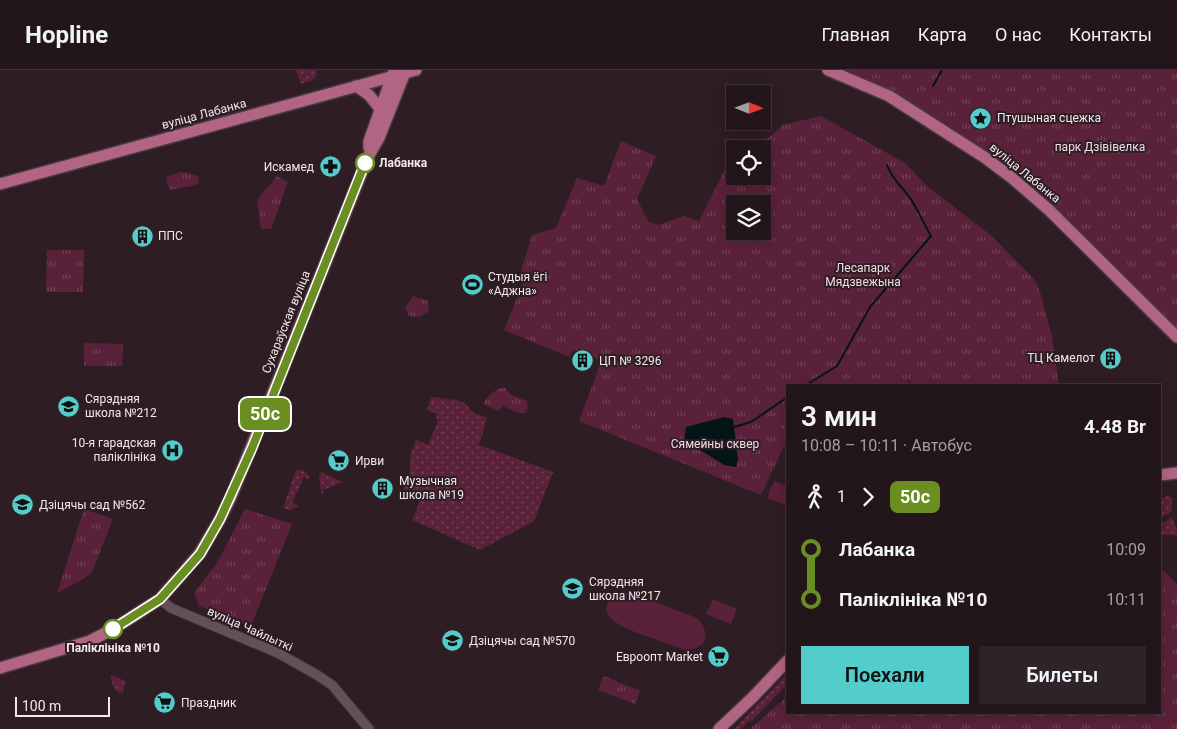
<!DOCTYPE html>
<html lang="ru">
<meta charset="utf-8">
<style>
:root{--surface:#22161b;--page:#2e2328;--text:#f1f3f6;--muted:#a29fa3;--line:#3f353a;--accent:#53cdcb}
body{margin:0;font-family:Roboto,sans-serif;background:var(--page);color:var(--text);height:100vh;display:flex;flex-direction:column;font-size:19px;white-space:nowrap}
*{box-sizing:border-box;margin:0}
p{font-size:16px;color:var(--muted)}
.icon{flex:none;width:28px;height:28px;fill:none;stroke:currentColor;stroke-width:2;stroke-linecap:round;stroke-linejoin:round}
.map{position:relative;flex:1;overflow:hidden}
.side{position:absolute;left:786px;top:314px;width:375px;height:330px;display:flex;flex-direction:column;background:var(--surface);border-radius:0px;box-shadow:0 2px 12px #0003,0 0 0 1px var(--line)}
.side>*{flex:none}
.badge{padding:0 10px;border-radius:8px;font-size:18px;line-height:32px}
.needle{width:32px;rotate:91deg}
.buttons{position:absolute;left:726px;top:15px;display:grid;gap:10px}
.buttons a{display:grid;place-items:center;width:45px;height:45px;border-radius:0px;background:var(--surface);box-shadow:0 2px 12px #0003,0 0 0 1px var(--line);font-size:25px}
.scale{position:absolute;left:15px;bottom:12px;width:95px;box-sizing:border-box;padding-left:5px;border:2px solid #f3e8eb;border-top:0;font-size:14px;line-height:18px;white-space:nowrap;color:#f3e8eb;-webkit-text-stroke:4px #2e1e24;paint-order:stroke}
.map>.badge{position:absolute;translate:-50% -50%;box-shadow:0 0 0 2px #fff}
.legs{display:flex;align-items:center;gap:8px;height:55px;padding:0 15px;font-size:16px}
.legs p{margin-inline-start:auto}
.summary{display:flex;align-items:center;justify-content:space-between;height:85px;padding:0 15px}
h1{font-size:28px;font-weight:600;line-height:38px}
.button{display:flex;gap:10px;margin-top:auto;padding:10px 15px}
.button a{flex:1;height:58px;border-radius:0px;background:var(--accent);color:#111;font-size:20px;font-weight:600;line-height:58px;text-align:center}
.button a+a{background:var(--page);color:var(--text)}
ul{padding:0 15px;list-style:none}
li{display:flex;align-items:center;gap:18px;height:50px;font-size:19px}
li i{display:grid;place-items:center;width:8px;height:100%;margin:0 6px;background:currentColor}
li i::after{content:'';width:12px;height:12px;margin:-6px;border:4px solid;border-radius:50%;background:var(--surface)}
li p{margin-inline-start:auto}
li:first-child i{background:linear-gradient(#0000 50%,currentColor 0)}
li:last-child i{background:linear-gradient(currentColor 50%,#0000 0)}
header{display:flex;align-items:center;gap:30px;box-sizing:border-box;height:70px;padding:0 25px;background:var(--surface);border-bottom:1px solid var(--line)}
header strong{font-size:24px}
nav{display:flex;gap:28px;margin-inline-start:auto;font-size:18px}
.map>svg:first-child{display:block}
.grass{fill:url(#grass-dots)}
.park{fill:url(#park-tufts);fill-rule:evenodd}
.pitch{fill:#5a213a}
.water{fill:#041515}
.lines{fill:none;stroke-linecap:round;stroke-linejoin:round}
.stream{stroke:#041515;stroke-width:2}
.minor-casing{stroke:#47393e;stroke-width:11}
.major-casing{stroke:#47393e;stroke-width:14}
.minor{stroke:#635158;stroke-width:9}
.major{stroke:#b16484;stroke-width:11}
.line-1-casing{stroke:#fff;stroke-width:11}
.line-1{stroke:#6b8e23;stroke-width:8}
.stop-1-dot{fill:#fff;stroke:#6b8e23;stroke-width:2.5}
.labels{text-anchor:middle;stroke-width:4;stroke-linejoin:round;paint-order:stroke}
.street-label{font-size:12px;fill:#f3e8eb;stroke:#2e1e24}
.poi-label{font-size:12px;fill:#f3e8eb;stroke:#2e1e24;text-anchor:start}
.park-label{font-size:12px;fill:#f4dae3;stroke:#2e1e24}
.stop-label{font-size:12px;font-weight:bold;fill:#f3e8eb;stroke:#2e1e24;text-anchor:start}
</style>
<header>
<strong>Hopline</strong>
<nav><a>Главная</a><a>Карта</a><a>О нас</a><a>Контакты</a></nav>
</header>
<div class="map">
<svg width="1177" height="659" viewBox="0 0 1177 659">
<defs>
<pattern id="grass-dots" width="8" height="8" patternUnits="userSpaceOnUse" patternTransform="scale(1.25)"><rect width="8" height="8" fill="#5a213a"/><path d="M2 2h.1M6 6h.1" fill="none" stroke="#724157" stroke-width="1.8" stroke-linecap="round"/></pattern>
<pattern id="park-tufts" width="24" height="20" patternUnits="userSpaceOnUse" patternTransform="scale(1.25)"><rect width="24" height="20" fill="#5a213a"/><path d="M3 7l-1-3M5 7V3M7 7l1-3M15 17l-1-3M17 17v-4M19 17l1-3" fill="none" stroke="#724157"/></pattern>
</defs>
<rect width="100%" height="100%" fill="#2e1e24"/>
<path class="grass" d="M296 0H316L317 4 313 10 301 14Z
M431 327 456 330 466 334 472 342 487 348 479 375 553 402 534 451 480 480 412 450 417 439 420 426 403 419 410 402V386L416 370 428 375 438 350 436 348 437 344 427 340Z
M296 400H302L310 406 308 409 304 407 292 433 299 436 290 440 283 438Z
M321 402 343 412 323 420 322 428 319 407Z
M1167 426 1172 428V441L1160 449V430Z
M1172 447 1177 460V465H1160V455Z
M787 604V614L753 650 749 651 741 659H734Z
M110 605 126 611 123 622 119 623 114 619Z"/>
<path class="park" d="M842 0H1177V262L1029 115 1001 91 930 44 892 22Z
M821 46 905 93 927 116 993 167 1034 209 1040 222 1052 266 1059 315H913L908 309V315H788L787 377 784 376 761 425 579 351 596 306 600 290 573 279 570 287 504 260 527 204 521 201 532 165 556 158 577 108 604 116 621 71 656 86 637 129 648 151 658 155 684 146 699 151 734 81 735 106H762V79H741L763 72 783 55ZM735 134H762V161H735Z
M180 102 189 103 198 106 199 113C194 117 178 118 170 120L168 116 166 107Z
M277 106 288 112 271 159H261L257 130Z
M47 180H84L83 222H46Z
M413 226 428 231 429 241 419 247 409 246 405 237Z
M84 273 123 274 122 296H84Z
M500 318H505L511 325 527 331 528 338 525 343H519L503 336 499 341 483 334 490 324Z
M84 439 113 449 92 502 82 510 57 523Z
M245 439 292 454 251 556 199 536 194 523 217 493Z
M1160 501H1165L1177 514V659H750L784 629 787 623 788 642H1160Z
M604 606 640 621 635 634 598 620Z"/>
<path class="pitch" d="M774 411 787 416V436L767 428Z
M618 522 631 523 697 548C711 563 708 578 686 580 673 576 661 571 649 567 630 560 585 546 618 522Z
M713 529 737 539 731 554 706 544Z"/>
<path class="water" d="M724 347 733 349 738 390 736 397 724 395 705 383 684 372 686 357Z"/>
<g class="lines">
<path class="stream" d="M933 16 942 0
M806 315 837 296 870 237 931 166C924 154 919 142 912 131 904 118 892 110 887 95
M734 357 751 352 788 327"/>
<defs>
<path id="minor" d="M160 529 171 538 278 583 317 605 332 615 369 659"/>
<path id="major" d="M828 0 889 26 984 87 1012 108 1049 140 1177 267
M356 16 369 25 381 40
M369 78V71L394 1
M0 114 416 0
M1160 405 1177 403
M0 598 90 571 113 559 160 529 200 483 220 449 231 427 368 87 379 68 406 0
M719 659 753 627 788 590"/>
</defs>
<use href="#minor" class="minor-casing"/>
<use href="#major" class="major-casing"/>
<use href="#minor" class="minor"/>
<use href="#major" class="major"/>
</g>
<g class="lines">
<defs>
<path id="line-1" d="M113 559 160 529 200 484 220 449 252 378 365 93"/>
</defs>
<use href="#line-1" class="line-1-casing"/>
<use href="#line-1" class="line-1"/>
</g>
<defs>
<symbol id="sight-disc" viewBox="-11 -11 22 22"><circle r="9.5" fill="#53cdcb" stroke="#2e1e24"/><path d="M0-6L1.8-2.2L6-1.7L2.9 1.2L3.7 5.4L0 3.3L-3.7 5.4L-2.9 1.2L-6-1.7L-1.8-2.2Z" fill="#111"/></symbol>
<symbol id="pharmacy-disc" viewBox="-11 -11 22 22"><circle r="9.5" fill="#53cdcb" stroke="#2e1e24"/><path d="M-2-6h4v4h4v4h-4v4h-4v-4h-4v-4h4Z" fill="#111"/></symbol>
<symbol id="building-disc" viewBox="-11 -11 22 22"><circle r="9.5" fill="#53cdcb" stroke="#2e1e24"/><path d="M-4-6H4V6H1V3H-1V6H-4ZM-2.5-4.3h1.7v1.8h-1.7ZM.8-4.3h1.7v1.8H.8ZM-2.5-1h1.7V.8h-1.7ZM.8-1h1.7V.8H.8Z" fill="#111"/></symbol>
<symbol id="stadium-disc" viewBox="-11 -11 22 22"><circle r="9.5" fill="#53cdcb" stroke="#2e1e24"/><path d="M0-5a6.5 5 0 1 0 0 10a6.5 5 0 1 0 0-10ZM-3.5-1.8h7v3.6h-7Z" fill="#111"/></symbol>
<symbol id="school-disc" viewBox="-11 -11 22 22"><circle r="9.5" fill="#53cdcb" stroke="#2e1e24"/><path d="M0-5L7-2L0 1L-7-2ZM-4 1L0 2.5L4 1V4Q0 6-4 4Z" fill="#111"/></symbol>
<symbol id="hospital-disc" viewBox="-11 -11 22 22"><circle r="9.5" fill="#53cdcb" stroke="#2e1e24"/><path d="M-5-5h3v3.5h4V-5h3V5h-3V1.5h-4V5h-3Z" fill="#111"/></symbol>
<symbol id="supermarket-disc" viewBox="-11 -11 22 22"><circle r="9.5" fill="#53cdcb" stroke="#2e1e24"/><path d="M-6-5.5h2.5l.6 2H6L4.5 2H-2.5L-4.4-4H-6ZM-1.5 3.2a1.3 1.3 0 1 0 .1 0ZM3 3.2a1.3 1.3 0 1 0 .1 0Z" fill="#111"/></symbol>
</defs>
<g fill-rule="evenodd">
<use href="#sight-disc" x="968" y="36" width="25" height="25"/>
<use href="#pharmacy-disc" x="318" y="84" width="25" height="25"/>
<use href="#building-disc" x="130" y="154" width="25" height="25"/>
<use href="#stadium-disc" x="460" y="202" width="25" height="25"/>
<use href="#building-disc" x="1098" y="276" width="25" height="25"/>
<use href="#building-disc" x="570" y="278" width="25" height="25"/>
<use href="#school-disc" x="56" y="324" width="25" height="25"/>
<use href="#hospital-disc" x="160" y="368" width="25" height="25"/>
<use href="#supermarket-disc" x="326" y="378" width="25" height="25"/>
<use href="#building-disc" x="370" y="406" width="25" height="25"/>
<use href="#school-disc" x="10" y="422" width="25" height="25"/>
<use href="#school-disc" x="560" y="506" width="25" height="25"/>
<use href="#school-disc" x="440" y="558" width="25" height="25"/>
<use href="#supermarket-disc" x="706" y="574" width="25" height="25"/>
<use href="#supermarket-disc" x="152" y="620" width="25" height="25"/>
</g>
<g class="stop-1-dot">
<circle cx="365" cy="93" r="9"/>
<circle cx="113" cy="559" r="9"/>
</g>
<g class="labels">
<g class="street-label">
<text transform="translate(204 44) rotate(-15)" y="4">вуліца Лабанка</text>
<text transform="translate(1025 103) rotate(39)" y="4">вуліца Лабанка</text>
<text transform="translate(286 252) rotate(-68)" y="4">Сухараўская вуліца</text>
<text transform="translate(250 559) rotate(24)" y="4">вуліца Чайлыткі</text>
</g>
<g class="poi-label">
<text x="997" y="52">Птушыная сцежка</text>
<text x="314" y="101" text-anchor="end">Искамед</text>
<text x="158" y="170">ППС</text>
<text x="488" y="211">Студыя ёгі<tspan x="488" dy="14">«Аджна»</tspan></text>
<text x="1095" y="292" text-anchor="end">ТЦ Камелот</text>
<text x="599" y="295">ЦП № 3296</text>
<text x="85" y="333">Сярэдняя<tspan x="85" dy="14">школа №212</tspan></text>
<text x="156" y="377" text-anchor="end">10-я гарадская<tspan x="156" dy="14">паліклініка</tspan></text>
<text x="355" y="395">Ирви</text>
<text x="399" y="415">Музычная<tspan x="399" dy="14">школа №19</tspan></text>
<text x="39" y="439">Дзіцячы сад №562</text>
<text x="589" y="516">Сярэдняя<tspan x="589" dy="14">школа №217</tspan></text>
<text x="469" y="575">Дзіцячы сад №570</text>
<text x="703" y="591" text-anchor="end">Евроопт Market</text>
<text x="181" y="637">Праздник</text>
</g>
<g class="park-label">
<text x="1100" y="81">парк Дзівівелка</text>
<text x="863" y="202">Лесапарк<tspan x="863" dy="14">Мядзвежына</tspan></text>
<text x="715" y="378">Сямейны сквер</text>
</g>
<g class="stop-label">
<text x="379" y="97">Лабанка</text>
<text x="113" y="582" text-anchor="middle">Паліклініка №10</text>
</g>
</g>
</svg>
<div class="buttons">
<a><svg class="needle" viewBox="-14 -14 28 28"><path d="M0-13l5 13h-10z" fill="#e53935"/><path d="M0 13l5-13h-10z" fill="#a29fa3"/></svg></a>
<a><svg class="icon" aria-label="locate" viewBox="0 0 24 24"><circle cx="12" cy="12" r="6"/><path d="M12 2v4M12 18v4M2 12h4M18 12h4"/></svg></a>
<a><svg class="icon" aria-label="layers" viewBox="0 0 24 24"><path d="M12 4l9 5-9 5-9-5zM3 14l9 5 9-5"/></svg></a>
</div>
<div class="scale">100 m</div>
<b class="badge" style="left:265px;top:344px;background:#6b8e23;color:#fff">50с</b>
<section class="side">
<div class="summary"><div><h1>3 мин</h1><p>10:08 – 10:11 · Автобус</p></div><b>4.48 Br</b></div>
<div class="legs"><svg class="icon" aria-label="walk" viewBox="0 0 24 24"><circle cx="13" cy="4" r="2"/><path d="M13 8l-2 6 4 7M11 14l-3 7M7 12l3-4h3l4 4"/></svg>1<svg class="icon" aria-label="forward" viewBox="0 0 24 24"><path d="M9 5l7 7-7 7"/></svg><b class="badge" style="background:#6b8e23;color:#fff">50с</b></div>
<ul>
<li><i style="color:#6b8e23"></i><b>Лабанка</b><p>10:09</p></li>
<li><i style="color:#6b8e23"></i><b>Паліклініка №10</b><p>10:11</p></li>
</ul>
<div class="button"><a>Поехали</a><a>Билеты</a></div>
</section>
</div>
